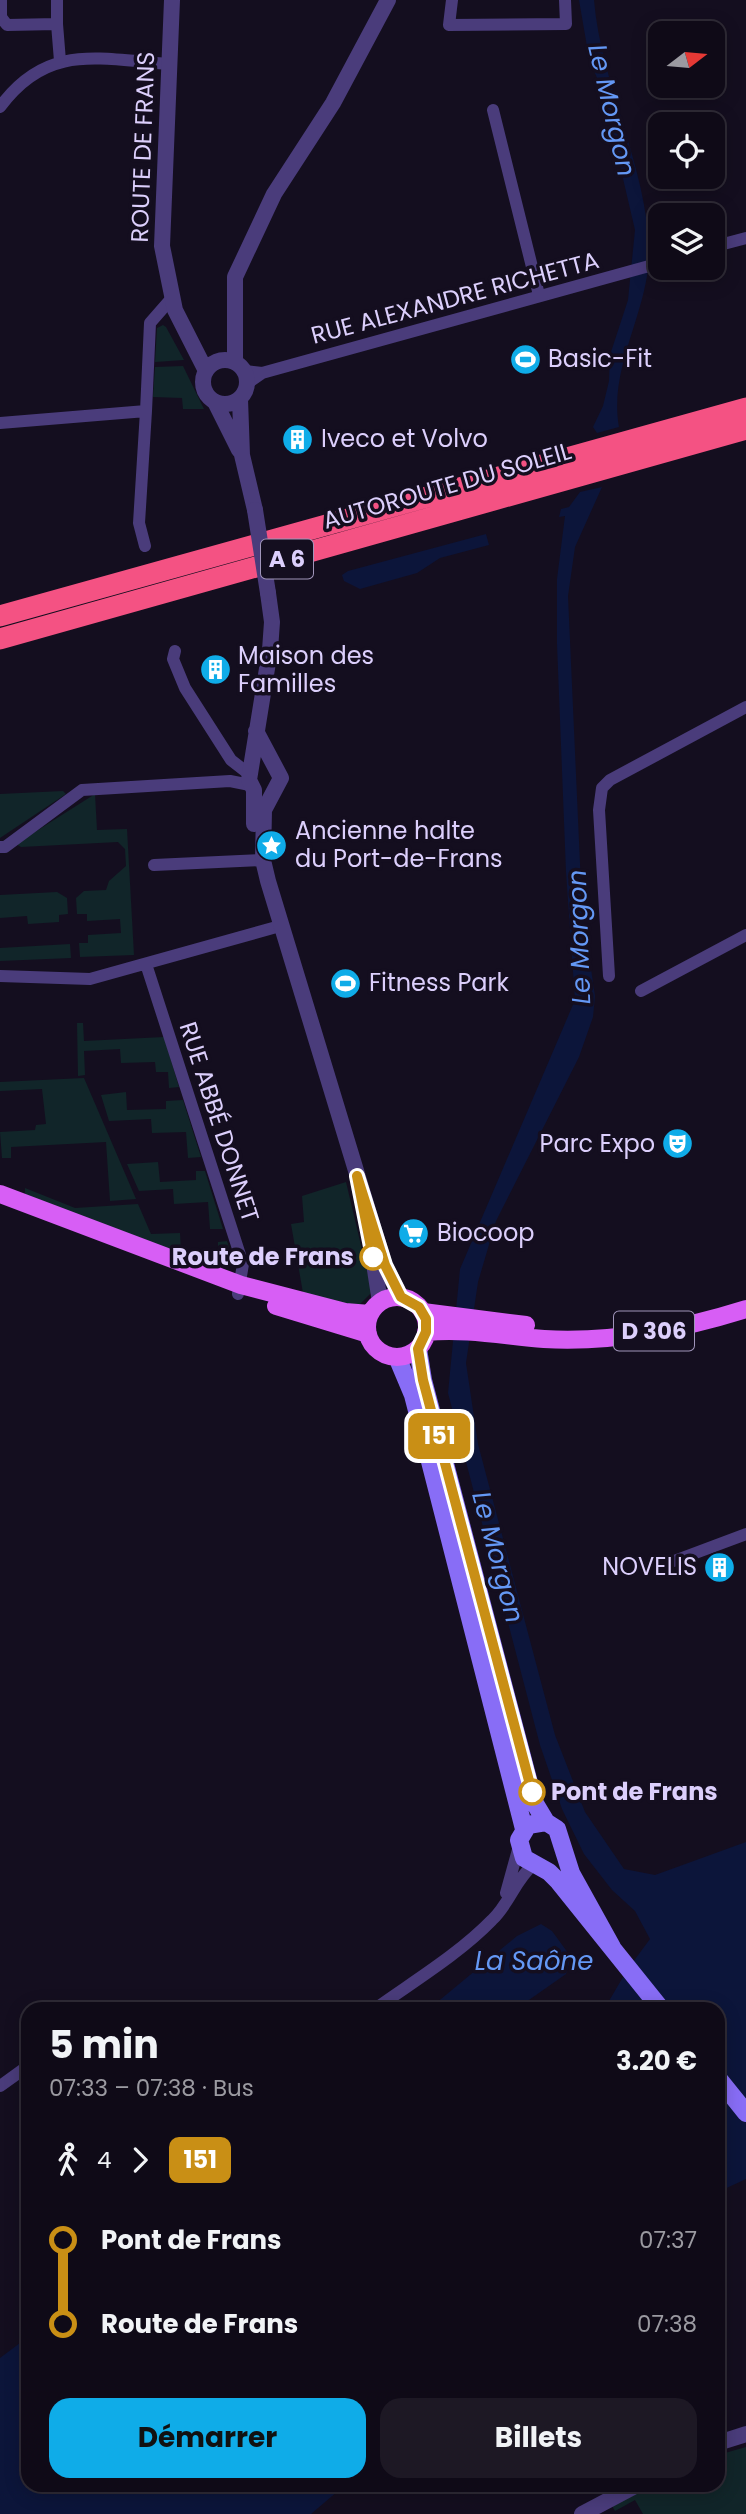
<!DOCTYPE html>
<html lang="fr">
<meta charset="utf-8">
<style>
:root{--surface:#0f0a17;--page:#1d1824;--text:#f1f3f6;--muted:#9b9aa1;--line:#2f2b36;--accent:#0face8}
body{margin:0;font-family:Poppins,sans-serif;background:var(--page);color:var(--text);height:100vh;display:flex;flex-direction:column;font-size:26px;white-space:nowrap}
*{box-sizing:border-box;margin:0}
p{font-size:23px;color:var(--muted)}
.icon{flex:none;width:38px;height:38px;fill:none;stroke:currentColor;stroke-width:2;stroke-linecap:round;stroke-linejoin:round}
.map{position:relative;flex:1;overflow:hidden}
.side{position:absolute;left:21px;top:2002px;width:704px;height:490px;display:flex;flex-direction:column;background:var(--surface);border-radius:21px;box-shadow:0 4px 18px #0003,0 0 0 2px var(--line)}
.side>*{flex:none}
.badge{padding:0 14px;border-radius:10px;font-size:24px;line-height:46px}
.needle{width:46px;rotate:74deg}
.tools{position:absolute;left:648px;top:21px;display:grid;gap:14px}
.tools a{display:grid;place-items:center;width:77px;height:77px;border-radius:14px;background:var(--surface);box-shadow:0 4px 18px #0003,0 0 0 2px var(--line);font-size:35px}
.map>.badge{position:absolute;translate:-50% -50%;box-shadow:0 0 0 4px #fff}
.legs{display:flex;align-items:center;gap:10px;height:77px;padding:0 28px;font-size:23px}
.legs p{margin-inline-start:auto}
.headline{display:flex;align-items:center;justify-content:space-between;height:119px;padding:0 28px}
h1{font-size:38px;font-weight:700;line-height:52px}
.primary-button{display:flex;gap:14px;margin-top:auto;padding:14px 28px}
.primary-button a{flex:1;height:80px;border-radius:21px;background:var(--accent);color:#111;font-size:28px;font-weight:700;line-height:80px;text-align:center}
.primary-button a+a{background:var(--page);color:var(--text)}
ul{padding:0 28px;list-style:none}
li{display:flex;align-items:center;gap:24px;height:84px;font-size:26px}
li i{display:grid;place-items:center;width:10px;height:100%;margin:0 9px;background:currentColor}
li i::after{content:'';width:18px;height:18px;margin:-9px;border:5px solid;border-radius:50%;background:var(--surface)}
li p{margin-inline-start:auto}
li:first-child i{background:linear-gradient(#0000 50%,currentColor 0)}
li:last-child i{background:linear-gradient(currentColor 50%,#0000 0)}
.map>svg:first-child{display:block}
.green{fill:#112529}
.water{fill:#0c153a}
.lines{fill:none;stroke-linecap:round;stroke-linejoin:round}
.minor{stroke:#4a3c7b;stroke-width:12}
.tertiary{stroke:#4a3c7b;stroke-width:16}
.secondary{stroke:#886df6;stroke-width:18}
.primary{stroke:#d75ef5;stroke-width:18}
.motorway{stroke:#f45283;stroke-width:21}
.tertiary-bridge{stroke:#4a3c7b;stroke-width:16}
.line-1-casing{stroke:#fff;stroke-width:16}
.line-1{stroke:#c98f15;stroke-width:10}
.stop-1-dot{fill:#fff;stroke:#c98f15;stroke-width:3.5}
.labels{text-anchor:middle;stroke-width:7;stroke-linejoin:round;paint-order:stroke}
.shield{fill:#140e1f;stroke:#a095ba;stroke-width:2}
.shield-label{font-size:23px;font-weight:bold;fill:#dccffc}
.street-label{font-size:24px;fill:#dccffc;stroke:#140e1f}
.poi-label{font-size:24px;fill:#dccffc;stroke:#140e1f;text-anchor:start}
.stop-label{font-size:24px;font-weight:bold;fill:#dccffc;stroke:#140e1f;text-anchor:end}
.water-label{font-size:26px;font-style:italic;fill:#6498f5;stroke:#140e1f}
</style>
<div class="map">
<svg width="746" height="2514" viewBox="0 0 746 2514">
<rect width="100%" height="100%" fill="#140e1f"/>
<path class="green" d="M163 325 166 327 184 360 155 362 157 328Z
M183 366 204 409H183L182 398 153 397 155 367Z
M63 791 66 794 0 838V794Z
M95 794 97 830 127 829 134 955 80 957 79 943H88V935L121 933 120 919 87 921V914H77L76 898 84 891 106 890 109 881 126 866 125 849 118 842 21 847 16 844Z
M57 892 67 898 68 914 59 915V922L28 924 27 916 0 918V895Z
M70 944 71 958 0 961V948Z
M77 1023H83L84 1041 164 1037 179 1087 169 1088 168 1072H156L155 1062 121 1063 120 1049 84 1051 85 1075 78 1076Z
M84 1078 136 1199 110 1201 106 1142 11 1147V1158H2L0 1132 35 1130 36 1125 46 1124 42 1089 0 1091V1082Z
M126 1092 127 1110 166 1109V1101L183 1100 201 1157 188 1158 186 1132 152 1133 151 1119 109 1121 101 1095Z
M158 1162 160 1182 196 1180V1171H205L223 1229H210L208 1202 174 1204 173 1189 139 1191 127 1164Z
M346 1182 372 1292 357 1307 303 1293 291 1224 304 1222 302 1196Z
M25 1188 75 1208 138 1204 151 1234 180 1233 181 1251 218 1249V1242L227 1241 232 1257 216 1271 25 1196Z
M746 2447V2514H643L635 2500 615 2511 612 2506 652 2485H718V2455Z"/>
<path class="water" d="M579 0H594C601 84 647 166 649 250 650 310 608 366 619 427L597 433 593 427 603 406 609 381 610 355 628 300 635 230 603 93 589 58Z
M602 487 575 547 568 596 582 908 595 996 593 1017 579 1057 496 1221 478 1282 466 1363 478 1444 555 1735 585 1812 624 1869 655 1875 746 1842V2179L718 2192V2009H599L609 2001 623 1977 628 1981 633 1962 650 1939 635 1911 612 1890 584 1854 562 1809 540 1745 448 1393 460 1269 575 1000 566 872 557 644V579L565 516 559 517 561 509 569 507 580 492Z
M486 534 489 545 440 558 417 573 360 589 344 581 342 575 348 571Z
M541 1924 552 1931 571 1957 566 1974 516 2009H429L517 1936Z
M28 2337V2485H345L311 2514H0V2358Z"/>
<g class="lines">
<path class="minor" d="M1 0V17L7 25 57 24 60 61
M57 0V24
M452 0 449 25 566 24 565 0
M0 107C47 43 98 59 168 64
M493 110 539 295
M712 247 746 238
M245 371 262 373
M248 383 262 373 660 263
M0 423 146 411 150 323 171 299
M145 546 139 523 146 411
M175 651 173 659 185 688 231 760 249 774
M0 847H5L82 790 230 781 250 785
M154 865 263 860
M146 964 243 1264 238 1294
M0 976 90 979 280 926
M609 976 599 810 602 788 610 780 746 707
M641 991 746 935
M674 1561 746 1534
M506 1893 519 1846
M375 2009C414 1981 459 1954 492 1920 510 1903 515 1880 534 1864
M0 2086 28 2066"/>
<path class="tertiary" d="M172 0 162 246 175 310 206 371
M203 382a22 22 0 1 1 44 0a22 22 0 1 1-44 0Z
M235 362V277L274 194 333 103 388 0
M240 399 242 455 255 510
M215 402 239 450
M256 731 281 778 264 810 263 860 268 881 385 1266 401 1297
M254 824V790L249 780 270 650 272 622 268 593
M372 1251 380 1302
M718 2443 746 2434
M582 2514 637 2485"/>
<path class="secondary" d="M418 1349 423 1380 523 1760 534 1802 546 1822
M397 1357 413 1395 524 1829
M612 1947 571 1873 557 1829 546 1822 528 1825 519 1840 524 1858 549 1872 559 1882 661 2009
M718 2078 746 2113"/>
<path class="primary" d="M0 1194 241 1285 345 1312 370 1314
M367 1327a30 30 0 1 1 60 0a30 30 0 1 1-60 0Z
M276 1306 368 1334
M423 1312 526 1325
M426 1332C466 1328 505 1336 544 1339 612 1343 682 1329 746 1309"/>
<path class="motorway" d="M0 616 746 408
M0 639 746 429"/>
<path class="tertiary-bridge" d="M255 510 268 593"/>
</g>
<g class="lines">
<defs>
<path id="line-1" d="M373 1257 357 1176 385 1265 401 1297 419 1307 426 1319V1332L418 1349 423 1380 532 1792"/>
</defs>
<use href="#line-1" class="line-1-casing"/>
<use href="#line-1" class="line-1"/>
</g>
<defs>
<symbol id="stadium-disc" viewBox="-11 -11 22 22"><circle r="9.5" fill="#0face8" stroke="#140e1f"/><path d="M0-5a6.5 5 0 1 0 0 10a6.5 5 0 1 0 0-10ZM-3.5-1.8h7v3.6h-7Z" fill="#fff"/></symbol>
<symbol id="building-disc" viewBox="-11 -11 22 22"><circle r="9.5" fill="#0face8" stroke="#140e1f"/><path d="M-4-6H4V6H1V3H-1V6H-4ZM-2.5-4.3h1.7v1.8h-1.7ZM.8-4.3h1.7v1.8H.8ZM-2.5-1h1.7V.8h-1.7ZM.8-1h1.7V.8H.8Z" fill="#fff"/></symbol>
<symbol id="sight-disc" viewBox="-11 -11 22 22"><circle r="9.5" fill="#0face8" stroke="#140e1f"/><path d="M0-6L1.8-2.2L6-1.7L2.9 1.2L3.7 5.4L0 3.3L-3.7 5.4L-2.9 1.2L-6-1.7L-1.8-2.2Z" fill="#fff"/></symbol>
<symbol id="theatre-disc" viewBox="-11 -11 22 22"><circle r="9.5" fill="#0face8" stroke="#140e1f"/><path d="M-5-5.5Q0-4 5-5.5V0Q5 5 0 6Q-5 5-5 0ZM-3.3-2.5H-1v1.5H-3.3ZM1-2.5H3.3v1.5H1ZM-2.8 1Q0 5.5 2.8 1Z" fill="#fff"/></symbol>
<symbol id="supermarket-disc" viewBox="-11 -11 22 22"><circle r="9.5" fill="#0face8" stroke="#140e1f"/><path d="M-6-5.5h2.5l.6 2H6L4.5 2H-2.5L-4.4-4H-6ZM-1.5 3.2a1.3 1.3 0 1 0 .1 0ZM3 3.2a1.3 1.3 0 1 0 .1 0Z" fill="#fff"/></symbol>
</defs>
<g fill-rule="evenodd">
<use href="#stadium-disc" x="508" y="342" width="35" height="35"/>
<use href="#building-disc" x="280" y="422" width="35" height="35"/>
<use href="#building-disc" x="198" y="652" width="35" height="35"/>
<use href="#sight-disc" x="254" y="828" width="35" height="35"/>
<use href="#stadium-disc" x="328" y="966" width="35" height="35"/>
<use href="#theatre-disc" x="660" y="1126" width="35" height="35"/>
<use href="#supermarket-disc" x="396" y="1216" width="35" height="35"/>
<use href="#building-disc" x="702" y="1550" width="35" height="35"/>
</g>
<g class="stop-1-dot">
<circle cx="373" cy="1257" r="12"/>
<circle cx="532" cy="1792" r="12"/>
</g>
<g class="labels">
<g class="shield">
<rect x="261" y="539.5" width="52" height="39" rx="5"/>
<rect x="614" y="1311.5" width="80" height="39" rx="5"/>
</g>
<g class="shield-label">
<text x="287" y="567">A 6</text>
<text x="654" y="1339">D 306</text>
</g>
<g class="street-label">
<text transform="translate(143 147) rotate(-88)" y="8">ROUTE DE FRANS</text>
<text transform="translate(455 298) rotate(-15)" y="8">RUE ALEXANDRE RICHETTA</text>
<text transform="translate(447 486) rotate(-16)" y="8">AUTOROUTE DU SOLEIL</text>
<text transform="translate(219 1122) rotate(72)" y="8">RUE ABBÉ DONNET</text>
</g>
<g class="poi-label">
<text x="548" y="367">Basic-Fit</text>
<text x="321" y="447">Iveco et Volvo</text>
<text x="238" y="664">Maison des<tspan x="238" dy="28">Familles</tspan></text>
<text x="295" y="839">Ancienne halte<tspan x="295" dy="28">du Port-de-Frans</tspan></text>
<text x="369" y="991">Fitness Park</text>
<text x="655" y="1152" text-anchor="end">Parc Expo</text>
<text x="437" y="1241">Biocoop</text>
<text x="697" y="1575" text-anchor="end">NOVELIS</text>
</g>
<g class="stop-label">
<text x="354" y="1265">Route de Frans</text>
<text x="551" y="1800" text-anchor="start">Pont de Frans</text>
</g>
<g class="water-label">
<text transform="translate(612 110) rotate(77)" y="9">Le Morgon</text>
<text transform="translate(579 937) rotate(-92)" y="9">Le Morgon</text>
<text transform="translate(498 1557) rotate(75)" y="9">Le Morgon</text>
<text x="534" y="1970">La Saône</text>
</g>
</g>
</svg>
<div class="tools">
<a><svg class="needle" viewBox="-14 -14 28 28"><path d="M0-13l5 13h-10z" fill="#e53935"/><path d="M0 13l5-13h-10z" fill="#9b9aa1"/></svg></a>
<a><svg class="icon" aria-label="locate" viewBox="0 0 24 24"><circle cx="12" cy="12" r="6"/><path d="M12 2v4M12 18v4M2 12h4M18 12h4"/></svg></a>
<a><svg class="icon" aria-label="layers" viewBox="0 0 24 24"><path d="M12 4l9 5-9 5-9-5zM3 14l9 5 9-5"/></svg></a>
</div>
<b class="badge" style="left:439px;top:1436px;background:#c98f15;color:#fff">151</b>
<section class="side">
<div class="headline"><div><h1>5 min</h1><p>07:33 – 07:38 · Bus</p></div><b>3.20 €</b></div>
<div class="legs"><svg class="icon" aria-label="walk" viewBox="0 0 24 24"><circle cx="13" cy="4" r="2"/><path d="M13 8l-2 6 4 7M11 14l-3 7M7 12l3-4h3l4 4"/></svg>4<svg class="icon" aria-label="forward" viewBox="0 0 24 24"><path d="M9 5l7 7-7 7"/></svg><b class="badge" style="background:#c98f15;color:#fff">151</b></div>
<ul>
<li><i style="color:#c98f15"></i><b>Pont de Frans</b><p>07:37</p></li>
<li><i style="color:#c98f15"></i><b>Route de Frans</b><p>07:38</p></li>
</ul>
<div class="primary-button"><a>Démarrer</a><a>Billets</a></div>
</section>
</div>
